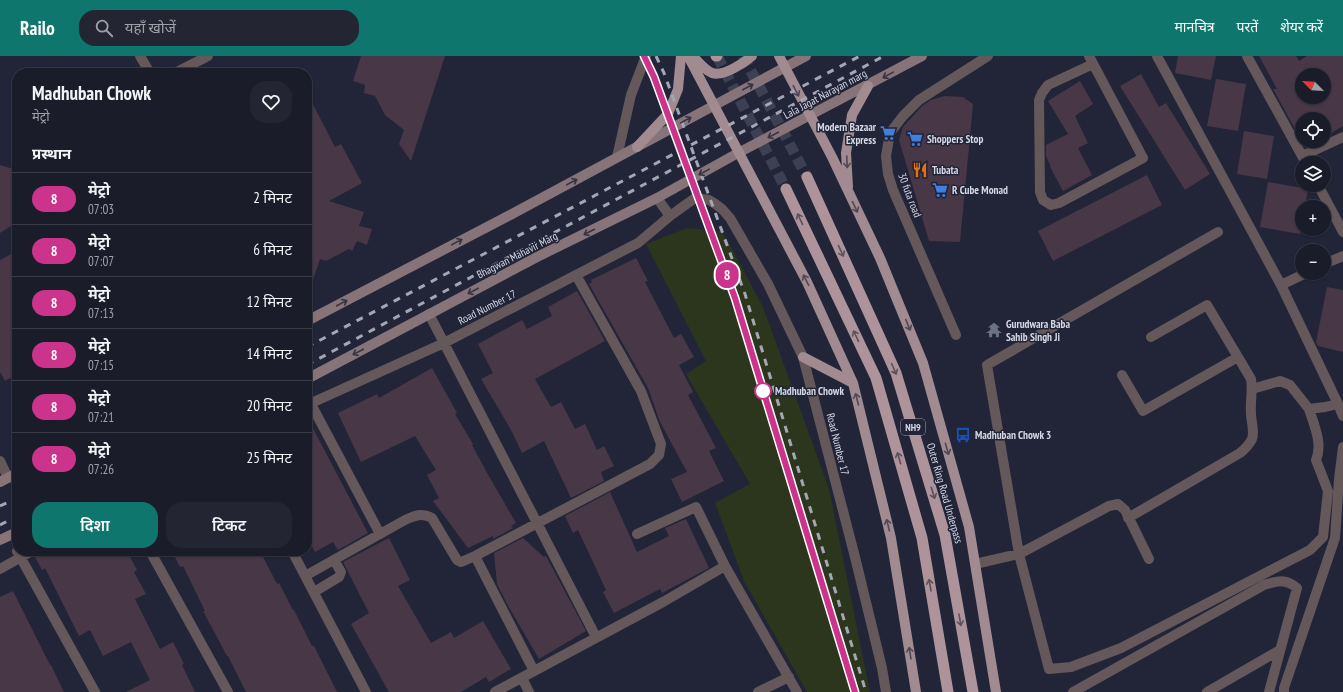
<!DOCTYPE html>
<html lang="hi">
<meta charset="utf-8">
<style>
:root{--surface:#1a1c2a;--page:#232532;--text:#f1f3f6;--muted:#9fa1a8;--line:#383a47;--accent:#0f766e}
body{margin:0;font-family:"PT Sans Narrow","Noto Sans Devanagari",sans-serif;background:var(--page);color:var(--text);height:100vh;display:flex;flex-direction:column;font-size:15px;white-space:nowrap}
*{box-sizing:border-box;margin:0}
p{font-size:13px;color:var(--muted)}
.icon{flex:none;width:22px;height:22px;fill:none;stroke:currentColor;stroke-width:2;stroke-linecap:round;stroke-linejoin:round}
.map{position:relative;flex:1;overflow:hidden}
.sheet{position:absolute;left:12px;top:12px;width:300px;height:488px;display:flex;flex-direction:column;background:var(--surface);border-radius:16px;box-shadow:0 1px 3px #0004,0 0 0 1px var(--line)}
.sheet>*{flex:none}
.badge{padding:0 8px;border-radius:13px;font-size:14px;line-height:26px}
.needle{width:26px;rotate:294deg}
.fabs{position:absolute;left:1295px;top:12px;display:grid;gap:8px}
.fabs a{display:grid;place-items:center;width:36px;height:36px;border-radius:50%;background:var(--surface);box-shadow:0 1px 3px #0004,0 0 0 1px var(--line);font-size:20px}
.map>.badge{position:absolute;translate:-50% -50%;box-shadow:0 0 0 2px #fff}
h2{padding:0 20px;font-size:15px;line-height:36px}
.round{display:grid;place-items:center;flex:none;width:42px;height:42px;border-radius:16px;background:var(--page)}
.overview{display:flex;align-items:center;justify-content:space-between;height:68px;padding:0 20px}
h1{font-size:19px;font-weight:600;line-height:30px}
.cta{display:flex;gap:8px;margin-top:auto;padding:8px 20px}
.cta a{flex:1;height:46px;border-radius:16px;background:var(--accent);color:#fff;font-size:16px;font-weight:600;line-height:46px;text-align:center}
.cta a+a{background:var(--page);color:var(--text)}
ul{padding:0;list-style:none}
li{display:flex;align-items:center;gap:12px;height:52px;padding:0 20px;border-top:1px solid var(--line)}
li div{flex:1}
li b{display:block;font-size:15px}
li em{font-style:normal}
li .badge{min-width:44px;font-weight:700;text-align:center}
header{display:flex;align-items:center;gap:24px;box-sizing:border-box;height:56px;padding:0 20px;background:var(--accent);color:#fff}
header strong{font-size:19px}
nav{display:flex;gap:22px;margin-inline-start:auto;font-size:14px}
.search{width:280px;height:36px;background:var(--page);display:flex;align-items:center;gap:10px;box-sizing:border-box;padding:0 14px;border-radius:16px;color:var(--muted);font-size:15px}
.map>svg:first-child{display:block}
.green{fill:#2c361d}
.building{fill:#483746;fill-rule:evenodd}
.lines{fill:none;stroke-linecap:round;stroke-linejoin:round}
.trunk-tunnel{stroke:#3d4052;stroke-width:11;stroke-dasharray:11 5.5;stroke-linecap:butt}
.minor{stroke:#64585b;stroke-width:10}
.secondary{stroke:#877479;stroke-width:10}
.primary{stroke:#a18a90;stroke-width:10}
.trunk{stroke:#ae949a;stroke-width:11}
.rail{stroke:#a3a6b4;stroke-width:3;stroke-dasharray:7 7;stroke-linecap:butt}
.oneway{stroke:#363545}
.oneway2{stroke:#4e4857}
.oneway3{stroke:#5a515f}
.line-casing{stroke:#fff;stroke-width:9}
.line{stroke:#cc338b;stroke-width:6}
.stop-dot{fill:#fff;stroke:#cc338b;stroke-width:2}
.labels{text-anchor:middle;stroke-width:3;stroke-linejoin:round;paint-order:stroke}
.shield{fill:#222538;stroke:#9fa2b0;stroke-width:1}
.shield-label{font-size:10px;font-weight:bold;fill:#d5d8e4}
.street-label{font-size:11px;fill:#d5d8e4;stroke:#222538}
.poi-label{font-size:11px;font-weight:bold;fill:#d5d8e4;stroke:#222538;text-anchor:start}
.stop-label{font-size:11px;font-weight:bold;fill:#d5d8e4;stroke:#222538;text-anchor:start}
</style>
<header>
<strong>Railo</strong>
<div class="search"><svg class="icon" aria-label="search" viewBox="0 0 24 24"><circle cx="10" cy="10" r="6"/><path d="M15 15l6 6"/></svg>यहाँ खोजें</div>
<nav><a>मानचित्र</a><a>परतें</a><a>शेयर करें</a></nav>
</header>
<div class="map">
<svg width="1343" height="636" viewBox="0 0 1343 636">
<rect width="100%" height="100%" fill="#222538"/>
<path class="green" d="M687 172 721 175 729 187 763 251 829 433 870 636H807L744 525 715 447 750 428 686 318 706 305 646 188Z"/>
<path class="building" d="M361 0H445L411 105 399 88 404 74 385 59 375 40 364 37 365 29 353 25Z
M1178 0H1216L1211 24 1175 17Z
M1259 0H1296L1299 5 1307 0H1343V70L1324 81V63H1302V85H1317L1305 91 1273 33H1277ZM1302 19H1324V41H1302Z
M1141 18 1159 51 1166 47 1210 118 1185 134 1120 30Z
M1216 23 1246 28 1238 75 1207 70Z
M1080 25 1093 48 1075 60 1088 87 1078 92 1092 119 1063 135 1050 111H1051L1046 100V89L1068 78 1048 45Z
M307 37 335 91 341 88 362 127 329 145 364 156 359 170 372 173 367 189 357 185 352 195 349 193 326 205 320 203 309 235H307Z
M944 40 963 41 973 48 960 186 929 185 899 84 903 71 922 50 931 44Z
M1244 75 1274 80 1267 123 1237 118Z
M0 109 17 114V122L11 140 17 142V166L0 177Z
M1147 119 1162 149 1053 205 1038 175Z
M1268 126 1308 133 1305 150 1302 149V169L1300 178 1260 171Z
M17 195V318L5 325 0 316V204Z
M636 202 648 225 645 226 674 282 681 278 694 301 679 309 693 336 688 339 716 392 709 395 724 425 682 446 671 423 687 416 660 366 648 332 589 228 592 226 591 224Z
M1327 231 1343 234V296L1318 290 1316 286Z
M577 235 605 285 535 323 551 351 561 346 575 373 585 368 597 394 604 390 614 410 601 416 604 425 571 442 544 385 522 397 511 374 481 323 493 317 478 288 522 264 527 273 552 260 548 251Z
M432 312 457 357 455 358 473 388 472 389 486 415 516 467 511 470 513 472 493 483V480L468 492 433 445 439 442 427 419 436 414 415 380 361 406 338 357 377 338 379 342Z
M307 361 368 477 338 494 333 486 315 496 307 481Z
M610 436 637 496 669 480 665 472 686 463 709 512 662 537 660 533 614 557 603 536 606 534 578 474 573 477 565 460Z
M389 482 410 524 398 530 431 587 451 576 454 582 483 565 511 613 489 626 486 621 461 636H389L351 568 369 557 343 506Z
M523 482 544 501 546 500 586 575 539 603 507 548 497 528 494 497Z
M38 495H74L76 500 85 495H127L137 514 134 516 146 538 135 543 160 593 173 586 184 608 182 609 195 636H126L150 624 131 586 103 600 90 574 79 580 45 512 42 514 35 501Z
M172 495H260L277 528 279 527 293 554H294L312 590H314L337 636H246L228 600H227L203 555H205L183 510 180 511Z
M13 535 50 609H51L64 636H0V541Z"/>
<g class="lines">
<path class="trunk-tunnel" d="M717 0 786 133
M743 0 807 121"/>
<path class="minor" d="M140 0 150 17
M1089 0 1143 102 1059 147 1051 149 1043 144 1040 136 1039 44 1042 37 1048 29 1093 8
M1157 0 1281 229 1338 348 1343 360
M1247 0 1306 107
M175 17 208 0
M1302 100 1343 81
M617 101 631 39 646 0
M1318 129 1343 176
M657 142 670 160 695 142 709 144 714 147 722 153 730 162 768 228 803 301 855 501 882 612 886 636
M1218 176 987 309 1019 498 1049 613 1071 611 1121 592 1310 494 1323 481 1328 435 1316 404C1323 388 1314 369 1309 353
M1324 208 1343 200
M1281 229 1306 217
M429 258 596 581
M956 279 893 134 888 118 886 100 890 77 903 60 919 44 988 0
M1122 319 1143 355 1238 301
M1252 333 1280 325 1290 329 1309 353 1325 351 1338 348
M311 348 380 478
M307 349 444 287 638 187 670 160
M0 405 8 422
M1128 462 1240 397C1245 393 1249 389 1252 383 1255 375 1251 366 1251 358 1250 346 1253 335 1251 323L1207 249 1151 281
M637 478 696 451 725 510 797 636
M17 495 95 636
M150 495 228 636
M292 495 366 636
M475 500 534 615
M975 508 1019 498 1109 450 1118 448 1125 454 1149 503
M0 513 32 495
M305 520 405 464C416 459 421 457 432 462L457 504 461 506 475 500 650 408 659 399 661 388 641 335 576 219
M314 536 339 521 341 516 334 504
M522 622 529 636
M495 636 663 546 725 510
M758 636 789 621
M1073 636 1264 529C1277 525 1285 522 1297 532L1269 636
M1207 636 1280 594
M1284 636V632L1335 482 1339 423 1343 391"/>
<path class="secondary" d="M307 265 512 158 806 0
M307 323 537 201 657 142 738 97 922 0
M0 426 17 417
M0 484 17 476"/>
<path class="primary" d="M688 0 807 226 853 327 891 482 916 636
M693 0C698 6 705 14 712 17 723 21 744 7 752 0
M779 0 832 101 880 202 923 307 969 471 996 636
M637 91 668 58 678 33 681 0
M848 131 846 97 852 59 868 30
M803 301 853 327"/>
<path class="trunk" d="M716 0H717
M807 121 896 317 945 479 973 636
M786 133 876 322 922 482 948 636"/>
<path class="rail" d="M644 0 654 21 735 242 855 636
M656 0 664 17 745 238 866 636
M307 291 860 0
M307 309 884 0
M0 450 17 442
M0 469 17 460"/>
</g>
<defs><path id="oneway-shaft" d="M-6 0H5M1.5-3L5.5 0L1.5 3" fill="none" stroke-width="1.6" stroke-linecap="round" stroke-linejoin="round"/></defs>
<g class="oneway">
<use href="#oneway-shaft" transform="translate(888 19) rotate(151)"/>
<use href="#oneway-shaft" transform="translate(748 31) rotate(-28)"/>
<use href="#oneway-shaft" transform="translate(686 64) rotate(-28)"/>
<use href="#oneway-shaft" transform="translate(773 79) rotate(152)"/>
<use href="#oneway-shaft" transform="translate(704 116) rotate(151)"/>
<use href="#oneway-shaft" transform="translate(572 126) rotate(-28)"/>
<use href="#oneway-shaft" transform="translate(589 176) rotate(153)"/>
<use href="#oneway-shaft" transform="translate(457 186) rotate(-28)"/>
<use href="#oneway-shaft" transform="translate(473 235) rotate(152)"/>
<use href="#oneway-shaft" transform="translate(342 247) rotate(-28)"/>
<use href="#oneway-shaft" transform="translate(358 296) rotate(152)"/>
</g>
<g class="oneway2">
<use href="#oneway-shaft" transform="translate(796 35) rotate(62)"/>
<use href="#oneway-shaft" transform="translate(847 106) rotate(87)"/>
<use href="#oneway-shaft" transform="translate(855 151) rotate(65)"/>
<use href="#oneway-shaft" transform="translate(806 224) rotate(-117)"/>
<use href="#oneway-shaft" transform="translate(908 269) rotate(68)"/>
<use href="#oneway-shaft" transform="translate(857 343) rotate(-104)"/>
<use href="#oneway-shaft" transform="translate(947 393) rotate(74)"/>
<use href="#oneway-shaft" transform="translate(888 469) rotate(-104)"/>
<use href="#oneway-shaft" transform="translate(910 597) rotate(-99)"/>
</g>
<g class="oneway3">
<use href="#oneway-shaft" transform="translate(800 163) rotate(-115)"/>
<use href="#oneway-shaft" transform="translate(841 195) rotate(65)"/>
<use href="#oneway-shaft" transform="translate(856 280) rotate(-115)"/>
<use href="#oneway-shaft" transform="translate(894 313) rotate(67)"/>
<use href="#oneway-shaft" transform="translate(899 402) rotate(-106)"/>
<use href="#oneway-shaft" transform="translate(933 437) rotate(73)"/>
<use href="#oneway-shaft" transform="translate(930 529) rotate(-100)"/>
<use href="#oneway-shaft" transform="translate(960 564) rotate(80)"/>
</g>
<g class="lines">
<defs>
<path id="line" d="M644 0 654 21 735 242 855 636"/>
</defs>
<use href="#line" class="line-casing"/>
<use href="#line" class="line"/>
</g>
<defs>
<symbol id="supermarket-bare" viewBox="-9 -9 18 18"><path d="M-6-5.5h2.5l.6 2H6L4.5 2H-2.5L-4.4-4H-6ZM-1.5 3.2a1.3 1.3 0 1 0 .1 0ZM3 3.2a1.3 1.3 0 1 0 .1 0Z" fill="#3f7fe0" stroke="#222538" stroke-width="2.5" paint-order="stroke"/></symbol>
<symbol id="restaurant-bare" viewBox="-9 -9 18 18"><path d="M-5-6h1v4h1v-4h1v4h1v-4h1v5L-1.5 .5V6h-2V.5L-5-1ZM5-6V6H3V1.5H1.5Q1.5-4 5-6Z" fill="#e8710a" stroke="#222538" stroke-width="2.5" paint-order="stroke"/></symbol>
<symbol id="temple-bare" viewBox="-9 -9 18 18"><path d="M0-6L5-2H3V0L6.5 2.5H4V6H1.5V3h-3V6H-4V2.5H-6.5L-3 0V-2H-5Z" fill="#6b7280" stroke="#222538" stroke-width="2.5" paint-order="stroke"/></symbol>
<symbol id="bus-bare" viewBox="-9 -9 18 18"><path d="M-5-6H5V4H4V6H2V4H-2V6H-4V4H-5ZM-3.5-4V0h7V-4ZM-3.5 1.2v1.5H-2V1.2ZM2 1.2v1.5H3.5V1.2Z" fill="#1a4fb4" stroke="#222538" stroke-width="2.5" paint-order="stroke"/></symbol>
</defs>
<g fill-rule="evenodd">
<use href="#supermarket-bare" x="877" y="66" width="22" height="22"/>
<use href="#supermarket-bare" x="904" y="72" width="22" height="22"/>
<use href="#restaurant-bare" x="909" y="103" width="22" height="22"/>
<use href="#supermarket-bare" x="929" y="123" width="22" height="22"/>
<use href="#temple-bare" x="983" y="263" width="22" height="22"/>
<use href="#bus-bare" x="952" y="368" width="22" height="22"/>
</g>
<circle class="stop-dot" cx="763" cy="335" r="8"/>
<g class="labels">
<rect class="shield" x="901" y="363" width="24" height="16" rx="3"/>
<g class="shield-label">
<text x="913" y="375">NH9</text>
</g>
<g class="street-label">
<text transform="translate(825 38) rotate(-28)" y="4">Lala Jagat Narayan marg</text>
<text transform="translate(910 139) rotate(69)" y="4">30 futa road</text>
<text transform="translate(517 199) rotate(-27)" y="4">Bhagwan Mahavir Marg</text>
<text transform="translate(487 251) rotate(-27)" y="4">Road Number 17</text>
<text transform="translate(838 388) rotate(76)" y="4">Road Number 17</text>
<text transform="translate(945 437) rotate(74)" y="4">Outer Ring Road Underpass</text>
</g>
<g class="poi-label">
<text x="876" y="75" text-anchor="end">Modern Bazaar<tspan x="876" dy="13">Express</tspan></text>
<text x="927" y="87">Shoppers Stop</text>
<text x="932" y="118">Tubata</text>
<text x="952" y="138">R Cube Monad</text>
<text x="1006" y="272">Gurudwara Baba<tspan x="1006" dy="13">Sahib Singh Ji</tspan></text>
<text x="975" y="383">Madhuban Chowk 3</text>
</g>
<g class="stop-label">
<text x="775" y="339">Madhuban Chowk</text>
</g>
</g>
</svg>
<div class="fabs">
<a><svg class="needle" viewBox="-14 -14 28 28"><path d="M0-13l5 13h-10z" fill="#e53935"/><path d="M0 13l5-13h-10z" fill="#9fa1a8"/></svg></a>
<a><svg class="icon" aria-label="locate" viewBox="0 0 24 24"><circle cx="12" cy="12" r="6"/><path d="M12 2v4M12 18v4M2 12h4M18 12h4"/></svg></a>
<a><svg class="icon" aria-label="layers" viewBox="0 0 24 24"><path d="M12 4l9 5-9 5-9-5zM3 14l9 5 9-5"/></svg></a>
<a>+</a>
<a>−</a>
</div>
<b class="badge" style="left:727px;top:219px;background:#cc338b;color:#fff">8</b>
<section class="sheet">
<div class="overview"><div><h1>Madhuban Chowk</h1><p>मेट्रो</p></div><a class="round"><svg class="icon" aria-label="heart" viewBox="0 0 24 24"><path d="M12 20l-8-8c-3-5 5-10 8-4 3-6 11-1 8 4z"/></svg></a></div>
<h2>प्रस्थान</h2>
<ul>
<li><span class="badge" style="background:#cc338b;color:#fff">8</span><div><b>मेट्रो</b><p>07:03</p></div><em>2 मिनट</em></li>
<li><span class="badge" style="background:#cc338b;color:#fff">8</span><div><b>मेट्रो</b><p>07:07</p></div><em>6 मिनट</em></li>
<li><span class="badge" style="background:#cc338b;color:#fff">8</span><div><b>मेट्रो</b><p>07:13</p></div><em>12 मिनट</em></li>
<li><span class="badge" style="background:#cc338b;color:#fff">8</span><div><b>मेट्रो</b><p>07:15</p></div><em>14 मिनट</em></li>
<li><span class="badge" style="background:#cc338b;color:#fff">8</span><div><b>मेट्रो</b><p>07:21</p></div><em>20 मिनट</em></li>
<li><span class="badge" style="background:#cc338b;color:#fff">8</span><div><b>मेट्रो</b><p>07:26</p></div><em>25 मिनट</em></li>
</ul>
<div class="cta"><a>दिशा</a><a>टिकट</a></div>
</section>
</div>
